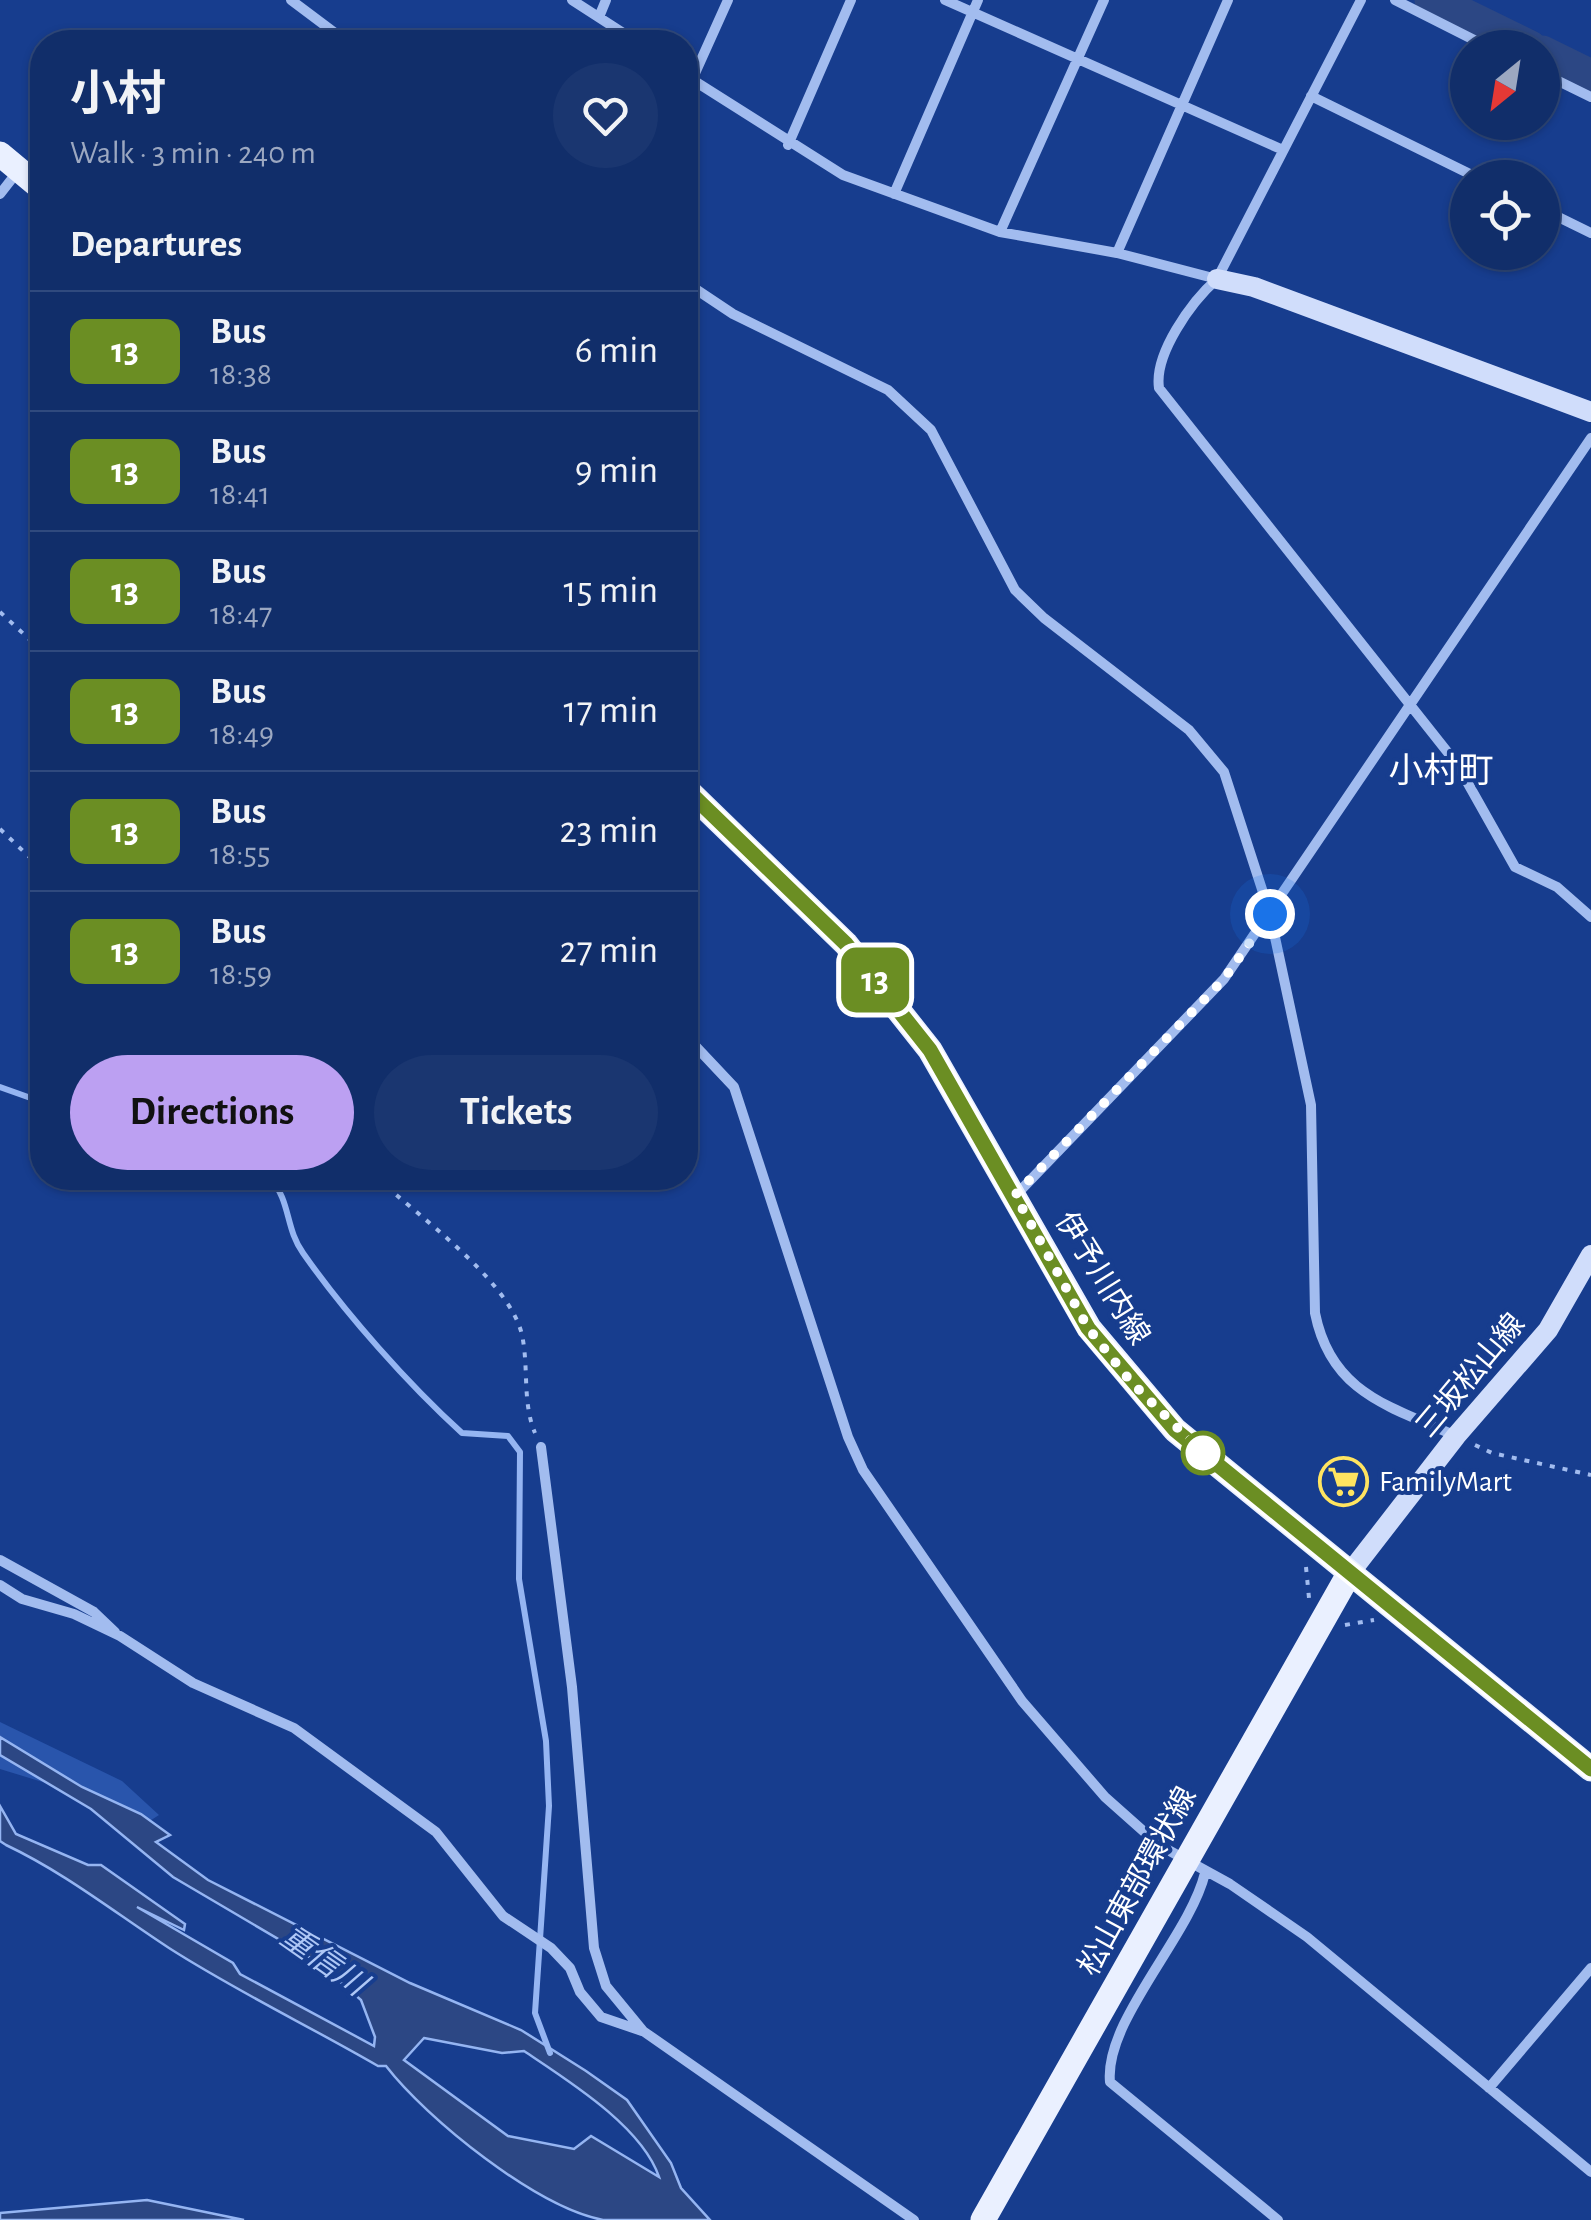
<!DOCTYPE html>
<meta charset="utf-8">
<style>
:root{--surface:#112e6a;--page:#1a3670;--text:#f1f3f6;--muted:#9ca8c1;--line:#304a7e;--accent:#bca0f2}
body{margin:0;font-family:"Alegreya Sans","Noto Sans JP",sans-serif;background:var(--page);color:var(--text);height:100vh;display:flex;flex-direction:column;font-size:38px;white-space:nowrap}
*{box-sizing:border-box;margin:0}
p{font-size:32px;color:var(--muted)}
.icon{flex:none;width:55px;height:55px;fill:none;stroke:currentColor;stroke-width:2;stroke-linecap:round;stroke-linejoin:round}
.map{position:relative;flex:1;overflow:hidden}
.panel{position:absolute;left:30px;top:30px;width:668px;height:1160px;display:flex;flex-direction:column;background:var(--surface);border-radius:40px;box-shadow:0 2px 8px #0004,0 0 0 2px var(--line)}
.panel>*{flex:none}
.badge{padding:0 20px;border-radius:15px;font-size:35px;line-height:65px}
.needle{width:65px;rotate:210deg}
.tools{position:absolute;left:1450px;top:30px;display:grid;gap:20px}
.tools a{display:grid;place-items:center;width:110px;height:110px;border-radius:50%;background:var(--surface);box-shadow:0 2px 8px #0004,0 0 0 2px var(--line);font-size:50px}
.you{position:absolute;width:50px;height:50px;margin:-25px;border:8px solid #fff;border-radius:50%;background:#1a73e8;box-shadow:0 0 0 15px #1a73e833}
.map>.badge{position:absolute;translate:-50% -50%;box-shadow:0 0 0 5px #fff}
h2{padding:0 40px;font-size:38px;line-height:90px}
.round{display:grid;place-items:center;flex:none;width:105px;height:105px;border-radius:52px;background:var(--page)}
.headline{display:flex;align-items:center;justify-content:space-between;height:170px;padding:0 40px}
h1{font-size:48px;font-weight:700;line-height:75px}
.action{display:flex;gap:20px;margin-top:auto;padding:20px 40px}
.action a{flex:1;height:115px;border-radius:60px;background:var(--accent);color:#111;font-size:40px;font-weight:700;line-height:115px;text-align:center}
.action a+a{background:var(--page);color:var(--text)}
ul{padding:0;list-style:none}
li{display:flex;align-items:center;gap:30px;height:120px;padding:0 40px;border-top:2px solid var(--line)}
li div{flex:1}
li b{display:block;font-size:38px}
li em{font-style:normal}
li .badge{min-width:110px;font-weight:700;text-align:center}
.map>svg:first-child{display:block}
.green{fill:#2955ac}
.water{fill:#2c4784;stroke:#95b5f2;stroke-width:2.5;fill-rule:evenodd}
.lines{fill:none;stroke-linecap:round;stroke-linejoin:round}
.stream{stroke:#95b5f2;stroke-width:6}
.river{stroke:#2c4784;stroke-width:35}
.path{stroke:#a2bcef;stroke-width:4;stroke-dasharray:5 8;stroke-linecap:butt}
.street{stroke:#a2bcef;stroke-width:10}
.secondary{stroke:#d0ddfb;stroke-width:20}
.primary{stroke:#eaf0ff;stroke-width:25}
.line-casing{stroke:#fff;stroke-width:22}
.line{stroke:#6b8e23;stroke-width:15}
.walk{stroke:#fff;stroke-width:10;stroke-dasharray:0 18}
.stop-dot{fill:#fff;stroke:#6b8e23;stroke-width:5}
.labels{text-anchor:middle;stroke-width:8;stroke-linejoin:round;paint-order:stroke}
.street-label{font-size:30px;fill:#fff;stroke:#173d8e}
.poi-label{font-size:30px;fill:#fff;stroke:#173d8e;text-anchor:start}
.water-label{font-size:32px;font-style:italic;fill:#aec7f6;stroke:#173d8e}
.quarter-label{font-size:35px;fill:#fff;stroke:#173d8e}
</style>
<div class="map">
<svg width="1591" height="2220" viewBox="0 0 1591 2220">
<rect width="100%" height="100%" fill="#173d8e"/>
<path class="green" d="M0 1722 122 1781 159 1815 145 1824 121 1806 0 1769Z"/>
<path class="water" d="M0 1737 82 1787 141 1814 170 1835 156 1842 208 1880 410 1983 521 2030 586 2071 627 2100 671 2163 681 2188 710 2220C676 2220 636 2220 603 2220 536 2207 427 2119 386 2066H378C309 2026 236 1991 169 1948 114 1912 65 1873 6 1845L0 1841V1806L16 1834 88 1865H101L185 1924 184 1930 137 1907 233 1963 240 1974 374 2046 375 2037 361 2000 319 1963 173 1877 91 1809 0 1755ZM424 2038 502 2053 524 2051C567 2080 642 2126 659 2177L591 2136 574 2149 508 2136 404 2060Z
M147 2200 244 2220H0V2213Z"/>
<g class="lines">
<path class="stream" d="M0 1087 42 1102
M270 1178C291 1201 285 1228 303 1253 345 1313 408 1384 462 1433L508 1436 520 1452 519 1579 546 1741 549 1806 535 2013 550 2053"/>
<path class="river" d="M1432 0 1530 48
M1542 53 1591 77"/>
<path class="path" d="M0 612 42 651
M0 829 42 869
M377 1178C417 1215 510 1281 522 1335 529 1368 522 1402 535 1433
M1475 1445 1492 1453 1591 1475
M1306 1567 1309 1598
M1345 1625 1374 1620"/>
<path class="street" d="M291 0 347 42
M572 0 637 42
M945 0 1283 150
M1361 0 1217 279C1191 302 1154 354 1159 388L1457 764 1515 867 1557 887 1591 917
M1395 0 1490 48
M599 17 606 0
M1542 73 1591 97
M685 75 843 175 1000 232 1117 253 1217 279
M692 80 728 0
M1311 96 1478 178
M788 145 851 0
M0 194 18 171
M894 194 978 0
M1542 209 1591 233
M1000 232 1104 0
M1117 253 1228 0
M685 282 733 314 888 390 931 430 1015 590 1044 618 1189 730 1224 772 1270 914 1311 1105 1315 1313C1331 1393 1389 1406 1456 1436
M685 1035 734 1087 848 1437 863 1470 1022 1701 1105 1797 1159 1845 1230 1884 1307 1937 1591 2172
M1016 1195 1224 979 1591 438
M541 1447 572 1687 594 1948 606 1986 643 2031 914 2220
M0 1560 94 1612 115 1632
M0 1585 22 1599 74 1614 120 1636 193 1683 294 1728 436 1832 503 1916 551 1948 570 1968 580 1992 601 2017 642 2031
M1205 1873C1190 1936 1104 2021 1110 2082L1278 2220
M1489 2088 1591 1968"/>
<path class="secondary" d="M1217 279 1254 287 1591 412
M1349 1574 1456 1436 1548 1330 1591 1255"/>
<path class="primary" d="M0 154 42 189
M685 788 846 944 930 1050 1089 1328 1175 1430 1591 1769
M983 2220 1349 1574"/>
</g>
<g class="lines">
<defs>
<path id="line" d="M685 788 846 944 930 1050 1088 1328 1175 1430 1591 1769"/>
</defs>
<use href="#line" class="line-casing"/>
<use href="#line" class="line"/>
<path class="walk" d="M1203 1453 1131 1382 1088 1328 1015 1195 1224 979 1270 914"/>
</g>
<defs>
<symbol id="supermarket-ring" viewBox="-11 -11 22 22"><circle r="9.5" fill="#173d8e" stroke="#ffe460" stroke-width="1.5"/><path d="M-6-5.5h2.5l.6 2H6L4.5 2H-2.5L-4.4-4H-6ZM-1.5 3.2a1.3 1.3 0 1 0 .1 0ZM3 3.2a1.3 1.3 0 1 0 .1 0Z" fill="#ffe460"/></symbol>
</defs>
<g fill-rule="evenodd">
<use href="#supermarket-ring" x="1316" y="1454" width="55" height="55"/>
</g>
<circle class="stop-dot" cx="1203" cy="1453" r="20"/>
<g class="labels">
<g class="street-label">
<text transform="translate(1103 1278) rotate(58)" y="10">伊予川内線</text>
<text transform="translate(1470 1375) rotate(-50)" y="10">三坂松山線</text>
<text transform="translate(1137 1881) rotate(-61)" y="10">松山東部環状線</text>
</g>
<g class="poi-label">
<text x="1379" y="1491">FamilyMart</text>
</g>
<g class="water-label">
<text transform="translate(324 1960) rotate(35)" y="11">重信川</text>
</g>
<g class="quarter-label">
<text x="1441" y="782">小村町</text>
</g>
</g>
</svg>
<div class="tools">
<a><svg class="needle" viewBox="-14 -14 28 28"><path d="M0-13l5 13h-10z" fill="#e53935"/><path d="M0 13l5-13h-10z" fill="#9ca8c1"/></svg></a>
<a><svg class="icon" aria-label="locate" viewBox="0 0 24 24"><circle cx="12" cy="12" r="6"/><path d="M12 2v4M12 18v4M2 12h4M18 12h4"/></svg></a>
</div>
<div class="you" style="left:1270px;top:914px"></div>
<b class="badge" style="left:875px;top:980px;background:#6b8e23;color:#fff">13</b>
<section class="panel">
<div class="headline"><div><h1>小村</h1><p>Walk · 3 min · 240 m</p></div><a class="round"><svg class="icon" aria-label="heart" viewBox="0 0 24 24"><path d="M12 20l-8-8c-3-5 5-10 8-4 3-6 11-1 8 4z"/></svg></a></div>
<h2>Departures</h2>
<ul>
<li><span class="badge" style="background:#6b8e23;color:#fff">13</span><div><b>Bus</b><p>18:38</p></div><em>6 min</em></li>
<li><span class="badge" style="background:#6b8e23;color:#fff">13</span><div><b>Bus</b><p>18:41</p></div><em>9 min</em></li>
<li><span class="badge" style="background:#6b8e23;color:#fff">13</span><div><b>Bus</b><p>18:47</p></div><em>15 min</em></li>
<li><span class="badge" style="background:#6b8e23;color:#fff">13</span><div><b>Bus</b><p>18:49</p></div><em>17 min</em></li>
<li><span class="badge" style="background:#6b8e23;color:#fff">13</span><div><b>Bus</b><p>18:55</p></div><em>23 min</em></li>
<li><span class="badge" style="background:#6b8e23;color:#fff">13</span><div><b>Bus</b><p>18:59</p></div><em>27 min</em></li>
</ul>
<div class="action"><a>Directions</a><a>Tickets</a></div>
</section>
</div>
